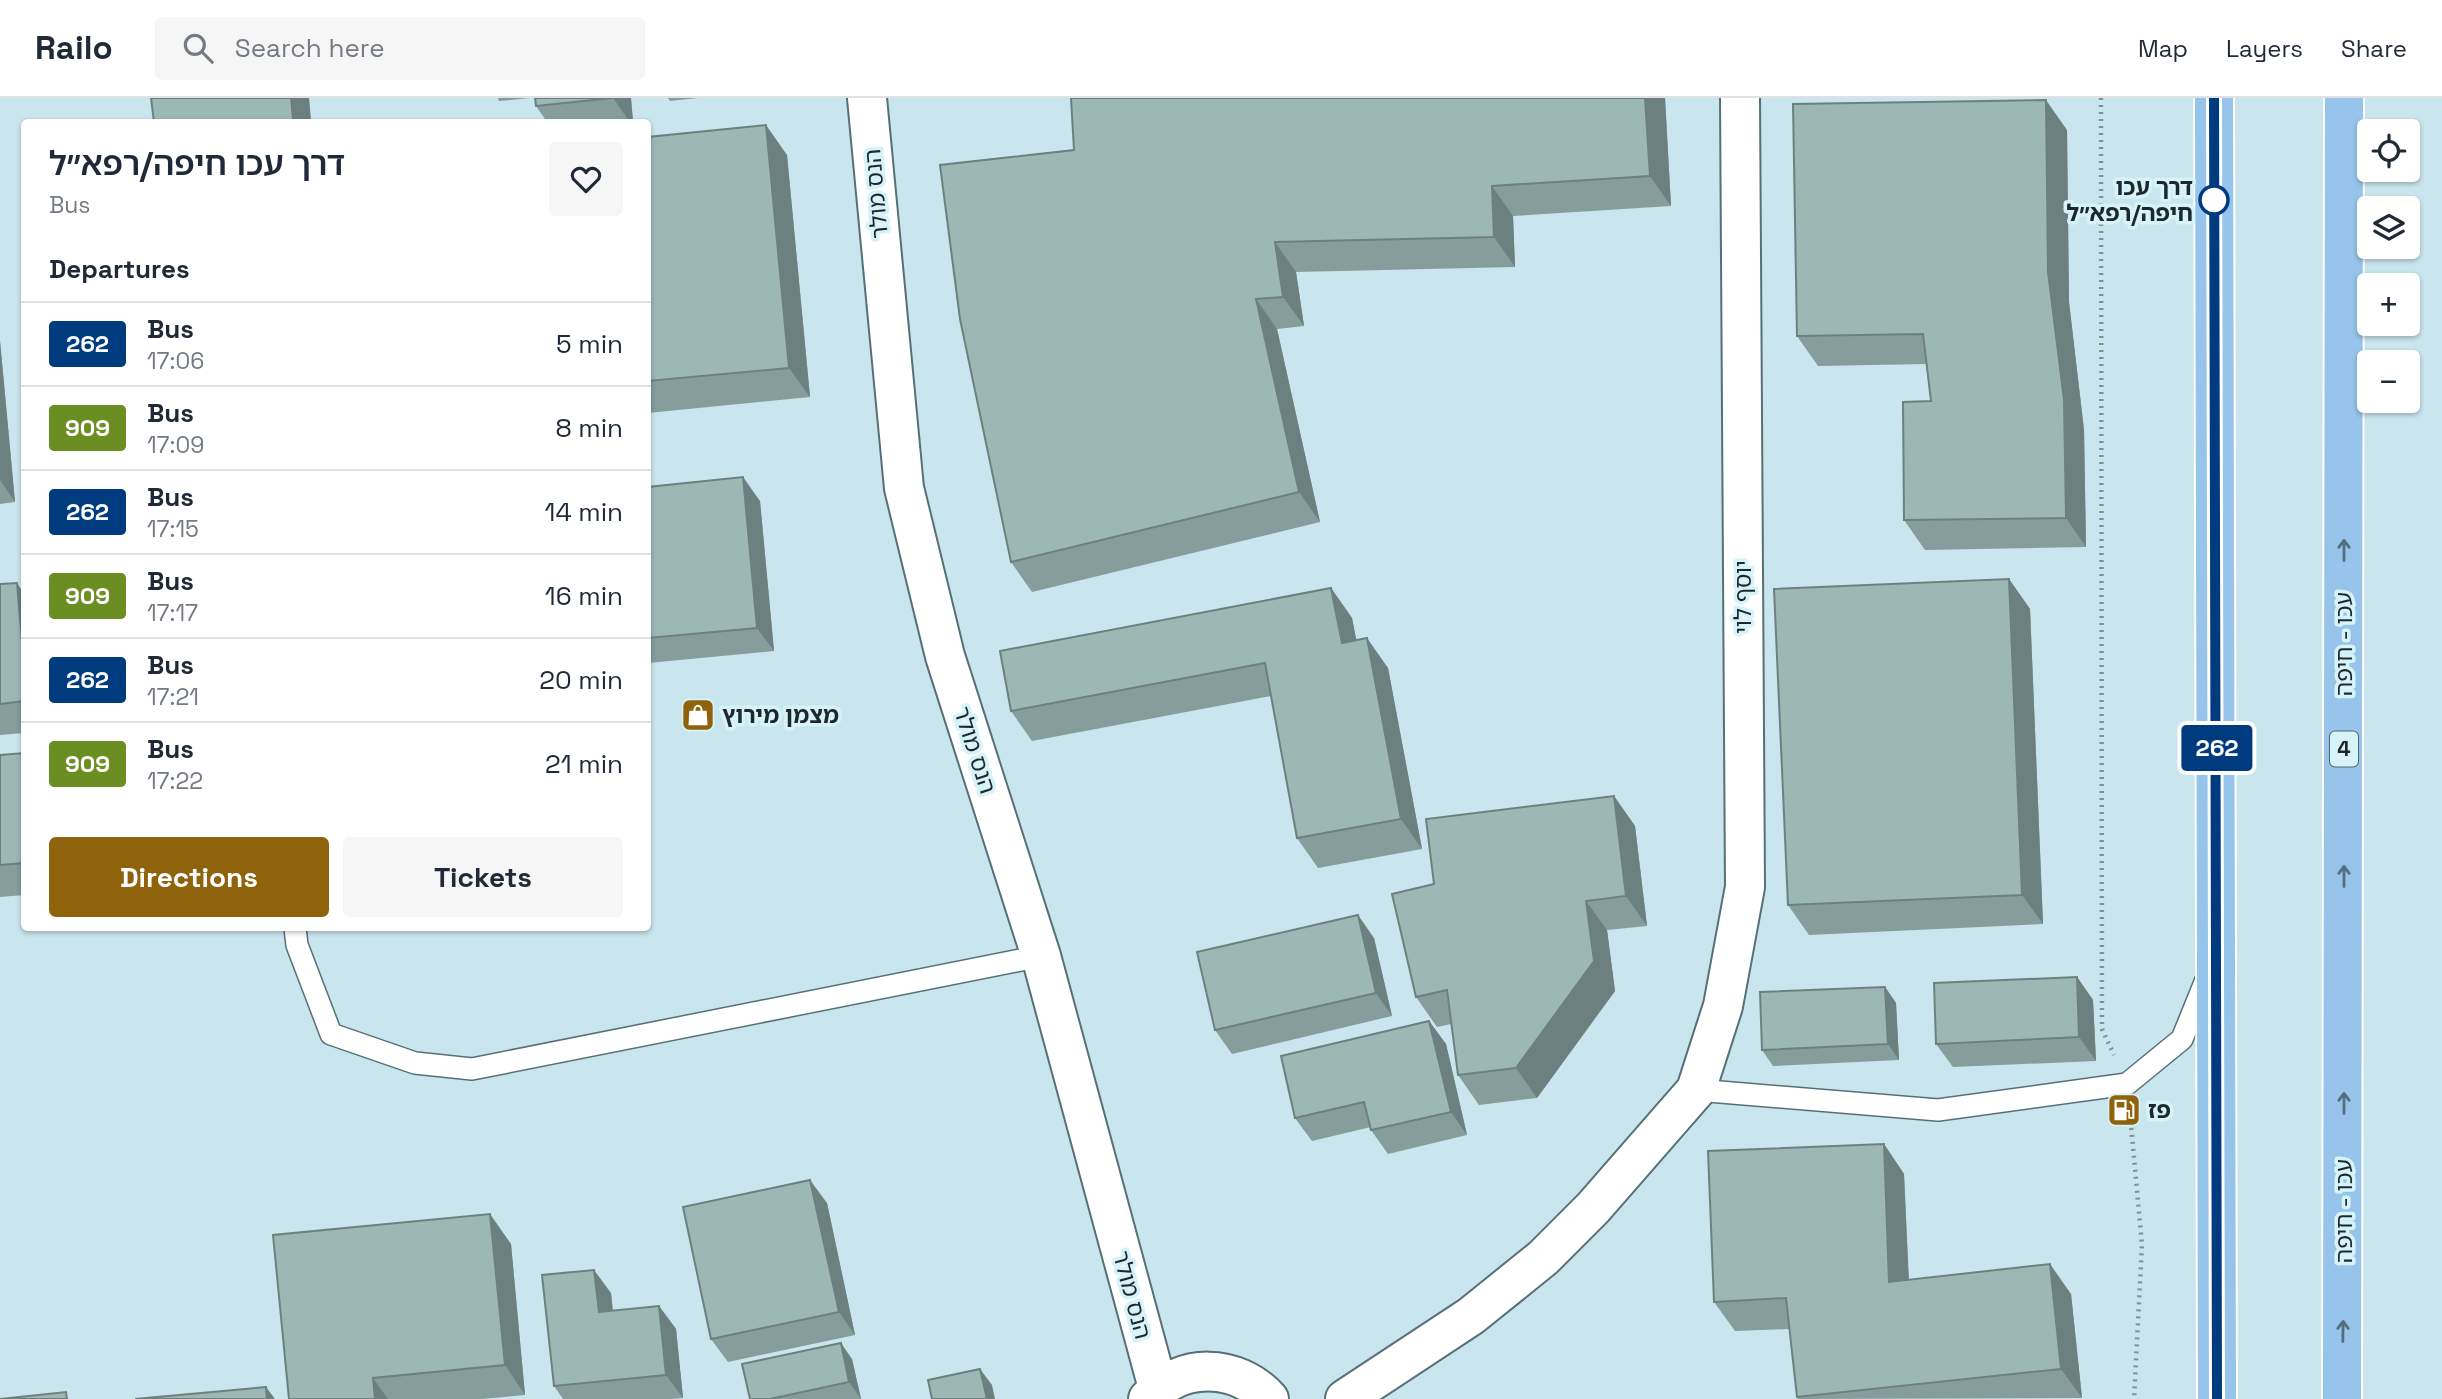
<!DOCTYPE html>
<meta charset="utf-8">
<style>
:root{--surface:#fff;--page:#f6f6f7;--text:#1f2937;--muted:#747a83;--line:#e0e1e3;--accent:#8f630b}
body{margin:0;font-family:"Space Grotesk","Noto Sans Hebrew",sans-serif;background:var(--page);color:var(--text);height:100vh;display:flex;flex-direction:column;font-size:26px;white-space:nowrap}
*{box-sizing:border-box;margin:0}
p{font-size:23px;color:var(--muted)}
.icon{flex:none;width:38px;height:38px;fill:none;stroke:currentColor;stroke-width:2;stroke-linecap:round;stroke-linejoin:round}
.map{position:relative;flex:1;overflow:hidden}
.drawer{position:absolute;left:21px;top:21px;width:630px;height:812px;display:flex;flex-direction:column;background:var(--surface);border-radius:7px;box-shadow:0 2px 5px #0004}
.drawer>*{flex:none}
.badge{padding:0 14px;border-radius:5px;font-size:24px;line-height:46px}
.controls{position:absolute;left:2357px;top:21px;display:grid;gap:14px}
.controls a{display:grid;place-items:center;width:63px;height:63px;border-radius:7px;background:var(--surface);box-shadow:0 2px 5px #0004;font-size:35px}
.map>.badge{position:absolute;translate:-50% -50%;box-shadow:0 0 0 4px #fff}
h2{padding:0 28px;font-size:26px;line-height:63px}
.round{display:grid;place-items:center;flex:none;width:74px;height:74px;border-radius:7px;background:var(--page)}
.summary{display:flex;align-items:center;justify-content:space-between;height:119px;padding:0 28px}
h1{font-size:33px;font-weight:600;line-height:52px}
.primary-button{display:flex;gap:14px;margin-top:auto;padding:14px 28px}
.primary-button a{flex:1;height:80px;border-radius:7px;background:var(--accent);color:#fff;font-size:28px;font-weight:600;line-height:80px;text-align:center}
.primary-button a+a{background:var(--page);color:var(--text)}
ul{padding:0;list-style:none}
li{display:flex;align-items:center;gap:21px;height:84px;padding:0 28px;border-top:2px solid var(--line)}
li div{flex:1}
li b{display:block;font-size:26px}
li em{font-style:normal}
li .badge{min-width:77px;font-weight:700;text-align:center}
header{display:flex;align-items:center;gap:42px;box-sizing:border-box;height:98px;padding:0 35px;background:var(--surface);border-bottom:2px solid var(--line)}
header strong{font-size:33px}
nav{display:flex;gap:38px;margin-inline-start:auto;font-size:24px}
.search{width:490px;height:63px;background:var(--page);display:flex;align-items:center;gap:18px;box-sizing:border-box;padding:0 24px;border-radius:7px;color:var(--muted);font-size:26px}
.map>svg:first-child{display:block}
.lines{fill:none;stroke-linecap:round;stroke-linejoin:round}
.service-casing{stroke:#567077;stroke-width:24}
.minor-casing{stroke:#567077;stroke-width:42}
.trunk-casing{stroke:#fff;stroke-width:42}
.path{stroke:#7e9398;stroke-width:4.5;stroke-dasharray:2 5;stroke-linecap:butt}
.service{stroke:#fff;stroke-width:21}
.minor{stroke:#fff;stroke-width:38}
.trunk{stroke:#96c4ea;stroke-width:38}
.wall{fill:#859e9c}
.shaded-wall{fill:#6c817f}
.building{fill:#9bb8b5;stroke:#6c817f;stroke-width:2}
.oneway{stroke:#536e81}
.line-casing{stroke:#fff;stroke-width:16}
.line{stroke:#003b80;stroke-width:10}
.stop-dot{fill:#fff;stroke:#003b80;stroke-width:3.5}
.labels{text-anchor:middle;stroke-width:7;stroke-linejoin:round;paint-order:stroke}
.shield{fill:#d6f3fa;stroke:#546569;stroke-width:2}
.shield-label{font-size:21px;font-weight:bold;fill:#1d282b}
.stop-label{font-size:23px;font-weight:bold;fill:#1d282b;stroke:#d6f3fa;text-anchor:end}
.street-label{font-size:23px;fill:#1d282b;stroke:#d6f3fa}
.poi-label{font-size:23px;font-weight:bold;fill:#1d282b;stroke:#d6f3fa;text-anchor:start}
</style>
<header>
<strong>Railo</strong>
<div class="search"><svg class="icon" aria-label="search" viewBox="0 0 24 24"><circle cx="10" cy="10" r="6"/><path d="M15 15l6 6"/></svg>Search here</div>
<nav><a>Map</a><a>Layers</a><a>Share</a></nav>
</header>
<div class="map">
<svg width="2442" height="1301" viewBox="0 0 2442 1301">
<rect width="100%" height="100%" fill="#c9e5ed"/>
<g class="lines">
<defs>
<path id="service" d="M295 830 297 847 331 936 415 965 472 971 1041 858
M1696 992 1938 1012 2127 986 2182 941 2208 877"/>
<path id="minor" d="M867 0 904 390 945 558 1041 858 1158 1290
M1148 1301C1181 1264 1236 1265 1269 1301
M1345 1301 1471 1218 1543 1160 1593 1110 1696 992 1723 908 1745 789 1740 0"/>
<path id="trunk" d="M2214 0 2217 1301
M2342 1301 2344 0"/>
</defs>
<use href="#service" class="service-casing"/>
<use href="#minor" class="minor-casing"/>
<use href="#trunk" class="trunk-casing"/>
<path class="path" d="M2101 0 2102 931 2114 957
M2130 1016 2142 1147 2134 1301"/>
<use href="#service" class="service"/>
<use href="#minor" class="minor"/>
<use href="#trunk" class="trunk"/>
</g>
<path class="wall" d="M309 0 311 24H154Z
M498 0H530L499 3Z
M535 0H631L633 24H547L536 8Z
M668 0H698L670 3Z
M1665 0 1671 108 1513 118 1515 169 1296 174 1304 228 1277 231 1320 424 1032 494 1011 464 1074 52Z
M2067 32 2069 204 2084 332 2086 449 1925 452 1904 422 1931 303 1926 266 1818 268 1797 238Z
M648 39 787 57 810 299 648 315Z
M0 243 15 404 0 406Z
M648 389 760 403 774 553 648 565Z
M2009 481 2030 511 2043 826 1809 837 1788 807Z
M0 486 24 496V635L0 637Z
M1331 490 1352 520 1356 542 1388 570 1422 751 1318 770 1297 740 1271 598 1032 643 1011 613Z
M24 655V797L0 799V657Z
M1614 698 1635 728 1647 828 1607 832 1615 893 1537 1000 1479 1007 1458 977 1451 926 1437 929 1416 899 1434 786Z
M1374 840 1392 918 1232 956 1215 932Z
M2077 879 2093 902 2096 963 1953 969 1936 946Z
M1885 889 1896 905 1899 962 1773 968 1762 952Z
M1429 923 1446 946 1467 1037 1388 1056 1371 1032V1029L1312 1043 1295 1020Z
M1884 1046 1904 1076 1909 1182 2071 1196 2082 1300 1798 1301 1797 1299 1790 1231 1735 1233 1714 1204Z
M827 1105 855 1237 728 1264 711 1241Z
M511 1146 525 1297 482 1301H289Z
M611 1195 613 1213 659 1208 676 1231 683 1300 673 1301H563L554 1288Z
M852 1261 861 1301H750Z"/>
<path class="shaded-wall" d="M291 0H309L311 24H294L293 22Z
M613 0H631L633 24H630Z
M1645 0H1665L1671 108 1650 78Z
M2046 2 2067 32 2069 204 2084 332 2086 449 2066 420 2048 174Z
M766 27 787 57 810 299 789 270Z
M1492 88 1513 118 1515 169 1494 139Z
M1275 144 1296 174 1304 228 1283 199Z
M1256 201 1277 231 1320 424 1299 394Z
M0 243 15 404 0 382Z
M743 379 760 403 774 553 757 530Z
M2009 481 2030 511 2043 826 2022 797Z
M17 485 24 496V568Z
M1331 490 1352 520 1363 575 1342 545Z
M1367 540 1388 570 1422 751 1401 721Z
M1614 698 1635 728 1647 828 1626 798Z
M1586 803 1607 832 1615 893 1537 1000 1516 970Z
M1358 817 1374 840 1392 918 1376 895Z
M2077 879 2093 902 2096 963 2079 939Z
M1885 889 1896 905 1899 962 1888 946Z
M1429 923 1446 946 1467 1037 1451 1014Z
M1884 1046 1904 1076 1910 1214 1889 1184Z
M810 1082 827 1105 855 1237 839 1214Z
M490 1116 511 1146 525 1297 505 1267Z
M2050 1166 2071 1196 2082 1300 2061 1271Z
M594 1172 611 1195 615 1238 599 1214Z
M659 1208 676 1231 683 1300 666 1277Z
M841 1245 852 1261 861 1301 849 1284Z
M980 1271 992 1287 995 1301H987Z
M373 1280 388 1301H375Z
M266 1289 275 1301H267Z"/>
<path class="building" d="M151 0H291L293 22 267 24H154Z
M535 0H613L536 8Z
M1071 0H1645L1650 78 1492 88 1494 139 1275 144 1283 199 1256 201 1299 394 1011 464 960 221 940 67 1074 52Z
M2046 2 2048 174 2064 302 2066 420 1904 422 1903 304 1931 303 1923 236 1797 238 1793 6Z
M766 27 789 270 648 283V39Z
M743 379 757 530 648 540V389Z
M2009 481 2022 797 1788 807 1774 491Z
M17 485 24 568V603L0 606V486Z
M1331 490 1342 545 1367 540 1401 721 1297 740 1265 565 1011 613 1000 553Z
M24 655V765L0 767V657Z
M1614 698 1626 798 1586 803 1594 863 1516 970 1458 977 1447 892 1416 899 1392 796 1434 786 1426 721Z
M1358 817 1376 895 1215 932 1197 854Z
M2077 879 2079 939 1936 946 1934 885Z
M1885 889 1888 946 1762 952 1760 894Z
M1429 923 1451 1014 1371 1032 1364 1004 1295 1020 1281 958Z
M1884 1046 1889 1184 2050 1166 2061 1271 1797 1299 1786 1200 1714 1204 1708 1053Z
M810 1082 839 1214 711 1241 683 1109Z
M490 1116 505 1267 373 1280 375 1301H289L273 1137Z
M594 1172 599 1214 659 1208 666 1277 554 1288 542 1177Z
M841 1245 849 1284 770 1301H750L742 1266Z
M980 1271 987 1301H932L928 1282Z
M266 1289 267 1301H135Z
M66 1294 67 1301H0Z"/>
<defs><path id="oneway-shaft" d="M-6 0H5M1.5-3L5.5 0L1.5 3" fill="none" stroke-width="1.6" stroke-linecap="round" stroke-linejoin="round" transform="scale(1.75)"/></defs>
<g class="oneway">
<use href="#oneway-shaft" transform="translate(2344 452) rotate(-90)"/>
<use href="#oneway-shaft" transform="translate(2344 778) rotate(-90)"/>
<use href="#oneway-shaft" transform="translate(2344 1005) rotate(-90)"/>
<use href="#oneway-shaft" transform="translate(2343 1233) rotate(-89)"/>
</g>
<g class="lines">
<defs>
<path id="line" d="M2214 0 2217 1301"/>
</defs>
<use href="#line" class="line-casing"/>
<use href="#line" class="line"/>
</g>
<defs>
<symbol id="shop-square" viewBox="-11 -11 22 22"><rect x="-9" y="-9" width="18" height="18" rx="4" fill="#8f630b" stroke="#d6f3fa"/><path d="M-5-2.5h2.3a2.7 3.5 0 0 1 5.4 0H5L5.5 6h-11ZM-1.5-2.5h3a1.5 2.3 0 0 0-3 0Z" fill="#fff"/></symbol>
<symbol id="fuel-square" viewBox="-11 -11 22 22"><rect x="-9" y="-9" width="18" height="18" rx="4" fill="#8f630b" stroke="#d6f3fa"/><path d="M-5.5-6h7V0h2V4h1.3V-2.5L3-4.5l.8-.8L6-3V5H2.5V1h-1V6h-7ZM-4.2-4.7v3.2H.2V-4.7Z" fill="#fff"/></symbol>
</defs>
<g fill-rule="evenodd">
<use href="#shop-square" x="679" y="598" width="38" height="38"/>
<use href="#fuel-square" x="2105" y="993" width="38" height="38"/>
</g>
<circle class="stop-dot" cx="2214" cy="102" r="14"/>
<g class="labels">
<rect class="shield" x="2330" y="633.5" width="28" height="35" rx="5"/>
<g class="shield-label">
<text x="2344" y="658">4</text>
</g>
<g class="stop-label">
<text x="2193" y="97">דרך עכו<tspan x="2193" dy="26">חיפה/רפא״ל</tspan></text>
</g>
<g class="street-label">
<text transform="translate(876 96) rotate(-95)" y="8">הנס מולר</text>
<text transform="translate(1743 499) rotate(-90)" y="8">יוסף לוי</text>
<text transform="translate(2344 546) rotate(-90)" y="8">עכו - חיפה</text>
<text transform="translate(975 652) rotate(72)" y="8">הנס מולר</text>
<text transform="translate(2344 1113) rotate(-90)" y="8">עכו - חיפה</text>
<text transform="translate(1132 1197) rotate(75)" y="8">הנס מולר</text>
</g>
<g class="poi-label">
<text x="722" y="625">מצמן מירוץ</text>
<text x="2148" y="1020">פז</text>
</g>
</g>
</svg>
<div class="controls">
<a><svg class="icon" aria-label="locate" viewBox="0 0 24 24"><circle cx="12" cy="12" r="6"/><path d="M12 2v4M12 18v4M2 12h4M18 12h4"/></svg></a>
<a><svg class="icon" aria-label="layers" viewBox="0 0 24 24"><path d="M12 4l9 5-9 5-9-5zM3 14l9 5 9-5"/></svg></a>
<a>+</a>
<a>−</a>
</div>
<b class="badge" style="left:2217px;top:650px;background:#003b80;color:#fff">262</b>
<section class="drawer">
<div class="summary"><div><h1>דרך עכו חיפה/רפא״ל</h1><p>Bus</p></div><a class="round"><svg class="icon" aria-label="heart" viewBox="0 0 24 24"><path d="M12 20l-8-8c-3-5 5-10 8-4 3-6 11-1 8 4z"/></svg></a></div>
<h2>Departures</h2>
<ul>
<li><span class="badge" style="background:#003b80;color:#fff">262</span><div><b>Bus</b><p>17:06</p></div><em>5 min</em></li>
<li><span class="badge" style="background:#6b8e23;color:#fff">909</span><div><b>Bus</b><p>17:09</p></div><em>8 min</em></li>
<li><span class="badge" style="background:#003b80;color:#fff">262</span><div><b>Bus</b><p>17:15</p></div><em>14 min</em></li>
<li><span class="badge" style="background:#6b8e23;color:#fff">909</span><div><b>Bus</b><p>17:17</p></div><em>16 min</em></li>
<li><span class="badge" style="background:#003b80;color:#fff">262</span><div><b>Bus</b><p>17:21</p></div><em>20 min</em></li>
<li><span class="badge" style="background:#6b8e23;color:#fff">909</span><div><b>Bus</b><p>17:22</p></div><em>21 min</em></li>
</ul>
<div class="primary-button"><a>Directions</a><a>Tickets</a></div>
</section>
</div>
